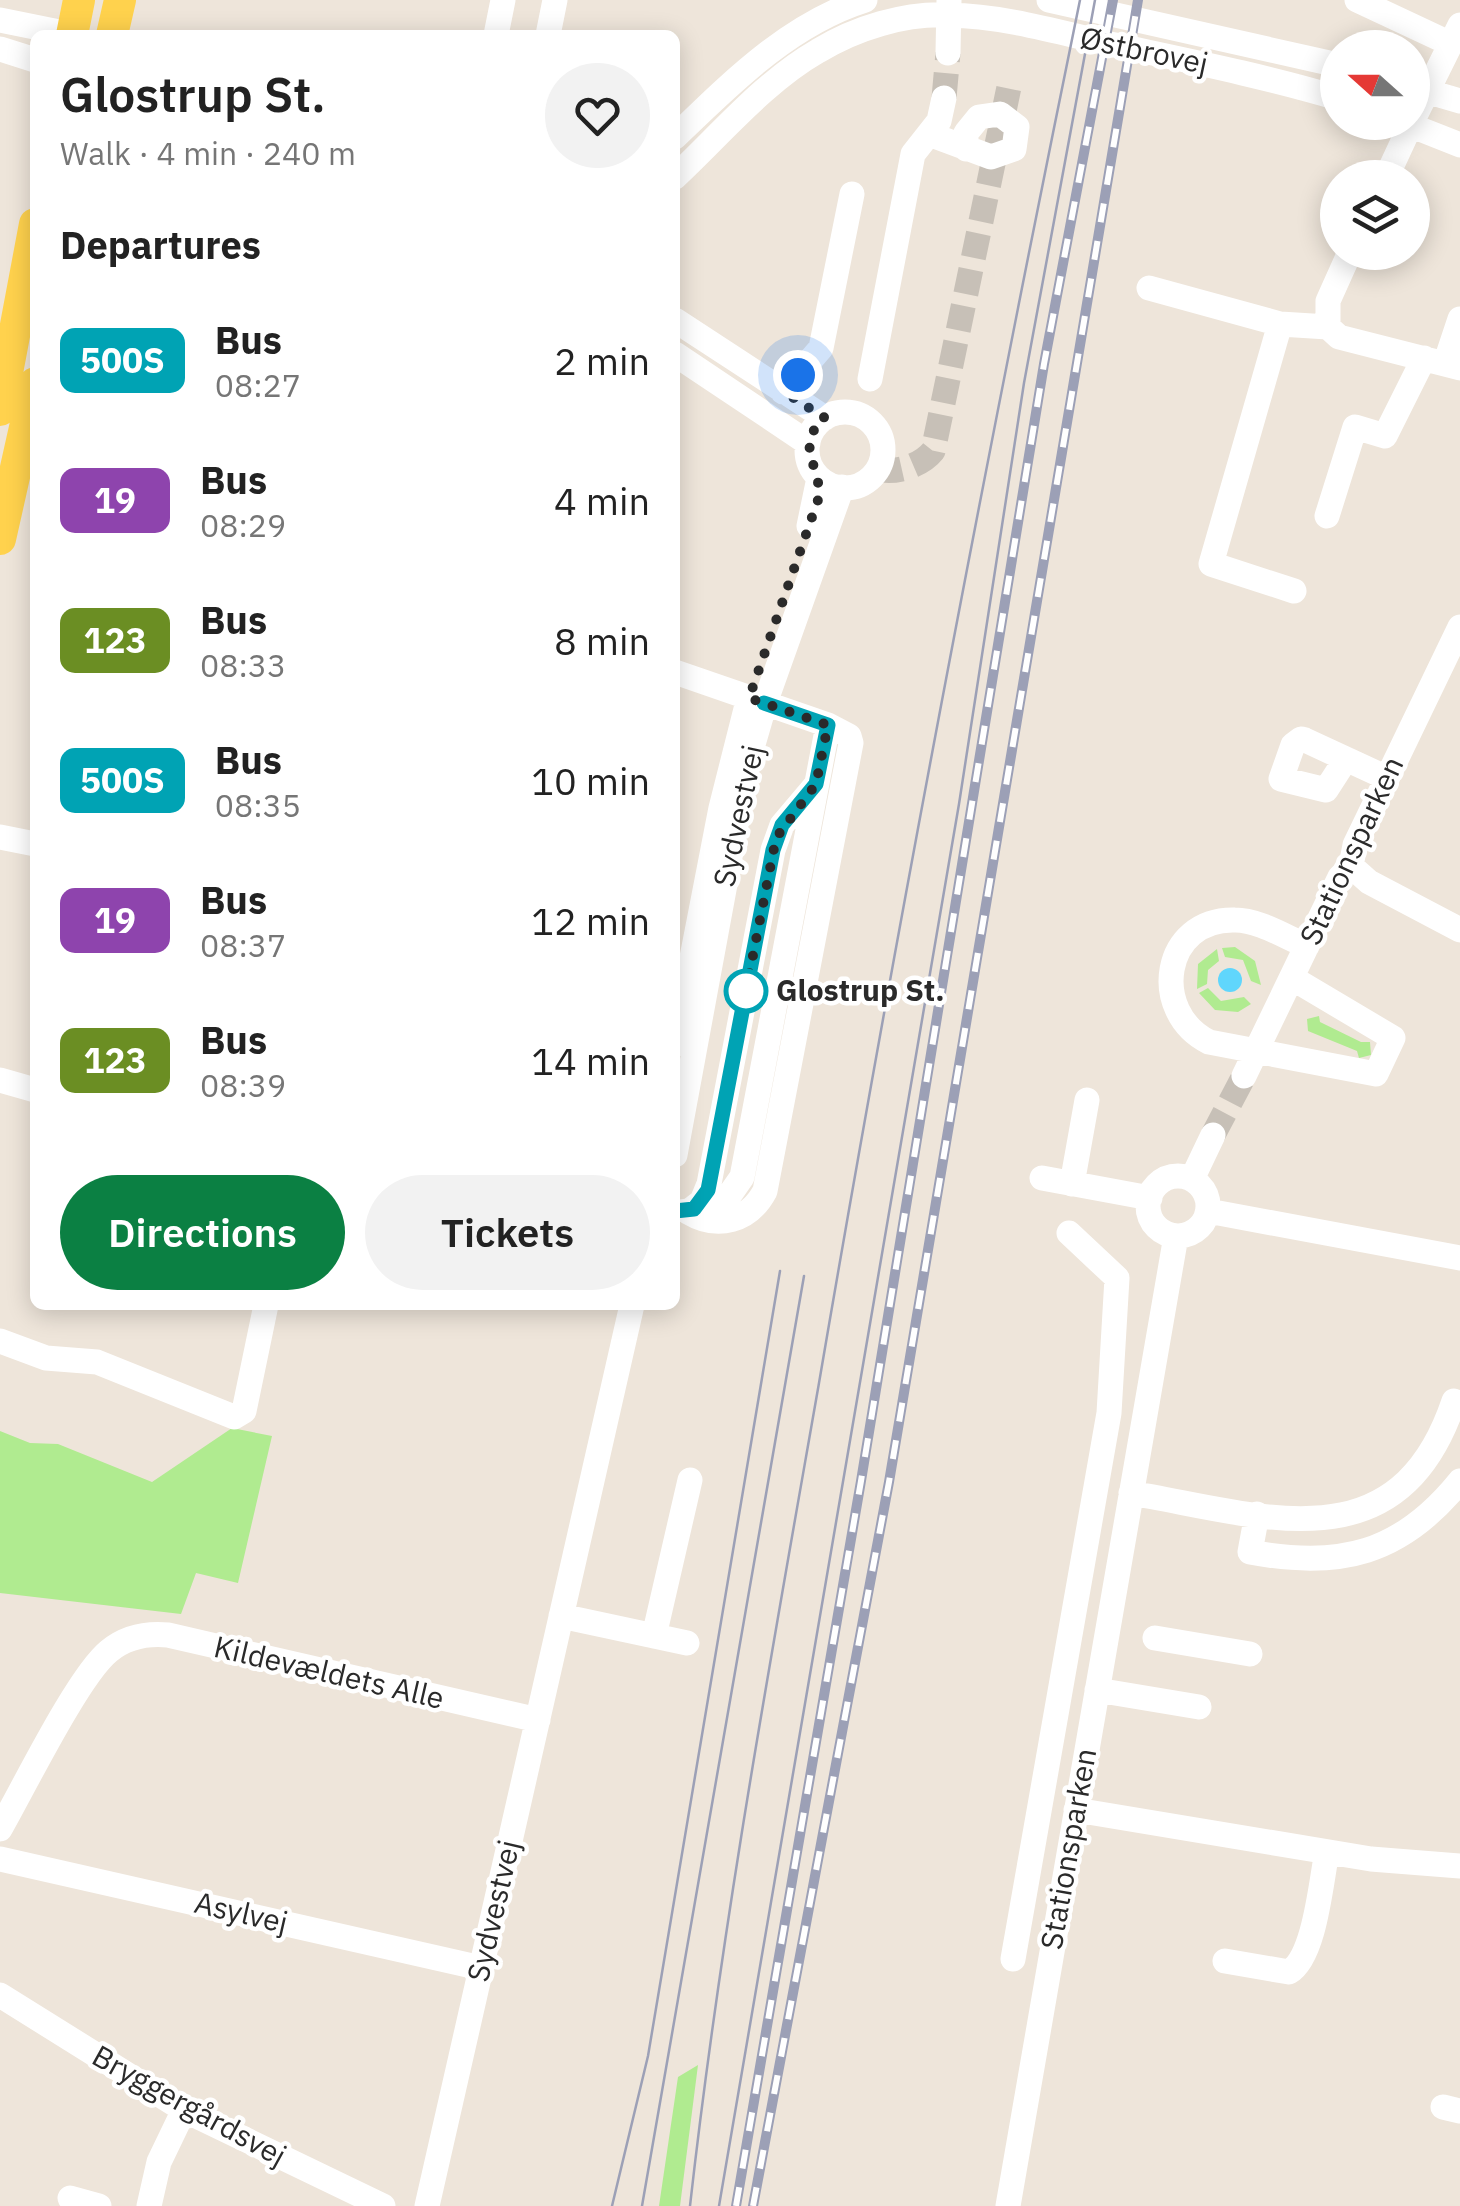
<!DOCTYPE html>
<meta charset="utf-8">
<style>
:root{--surface:#fff;--page:#f2f2f2;--text:#222;--muted:#767676;--accent:#0b8043}
body{margin:0;font-family:"IBM Plex Sans",sans-serif;background:var(--page);color:var(--text);height:100vh;display:flex;flex-direction:column;font-size:38px;white-space:nowrap}
*{box-sizing:border-box;margin:0}
p{font-size:32px;color:var(--muted)}
.icon{flex:none;width:55px;height:55px;fill:none;stroke:currentColor;stroke-width:2;stroke-linecap:round;stroke-linejoin:round}
.map{position:relative;flex:1;overflow:hidden}
.sheet{position:absolute;left:30px;top:30px;width:650px;height:1280px;display:flex;flex-direction:column;background:var(--surface);border-radius:15px;box-shadow:0 5px 25px #0003}
.sheet>*{flex:none}
.badge{padding:0 20px;border-radius:15px;font-size:35px;line-height:65px}
.needle{width:65px;rotate:291deg}
.tools{position:absolute;left:1320px;top:30px;display:grid;gap:20px}
.tools a{display:grid;place-items:center;width:110px;height:110px;border-radius:50%;background:var(--surface);box-shadow:0 5px 25px #0003;font-size:50px}
.you{position:absolute;width:50px;height:50px;margin:-25px;border:8px solid #fff;border-radius:50%;background:#1a73e8;box-shadow:0 0 0 15px #1a73e833}
.map>.badge{position:absolute;translate:-50% -50%;box-shadow:0 0 0 5px #fff}
h2{padding:0 30px;font-size:38px;line-height:90px}
.round{display:grid;place-items:center;flex:none;width:105px;height:105px;border-radius:52px;background:var(--page)}
.headline{display:flex;align-items:center;justify-content:space-between;height:170px;padding:0 30px}
h1{font-size:48px;font-weight:600;line-height:75px}
.action{display:flex;gap:20px;margin-top:auto;padding:20px 30px}
.action a{flex:1;height:115px;border-radius:60px;background:var(--accent);color:#fff;font-size:40px;font-weight:600;line-height:115px;text-align:center}
.action a+a{background:var(--page);color:var(--text)}
ul{padding:0;list-style:none}
li{display:flex;align-items:center;gap:30px;height:140px;padding:0 30px}
li div{flex:1}
li b{display:block;font-size:38px}
li em{font-style:normal}
li .badge{min-width:110px;font-weight:700;text-align:center}
.map>svg:first-child{display:block}
.green{fill:#b0eb90}
.water{fill:#60d6fc}
.lines{fill:none;stroke-linecap:round;stroke-linejoin:round}
.minor-tunnel{stroke:#c7c0b7;stroke-width:25;stroke-dasharray:25 12;stroke-linecap:butt}
.minor{stroke:#fff;stroke-width:25}
.major{stroke:#ffd24d;stroke-width:32}
.tram{stroke:#9ca0b6;stroke-width:2.5}
.rail-casing{stroke:#9ca0b6;stroke-width:10}
.rail{stroke:#fff;stroke-width:6;stroke-dasharray:19;stroke-linecap:butt}
.line-casing{stroke:#fff;stroke-width:22}
.line{stroke:#00a3b4;stroke-width:15}
.walk{stroke:#2a2a2a;stroke-width:10;stroke-dasharray:0 18}
.stop-dot{fill:#fff;stroke:#00a3b4;stroke-width:5}
.labels{text-anchor:middle;stroke-width:9;stroke-linejoin:round;paint-order:stroke}
.street-label{font-size:30px;fill:#2a2a2a;stroke:#fff}
.stop-label{font-size:30px;font-weight:bold;fill:#2a2a2a;stroke:#fff;text-anchor:start}
</style>
<div class="map">
<svg width="1460" height="2206" viewBox="0 0 1460 2206">
<rect width="100%" height="100%" fill="#eee5da"/>
<path class="green" d="M1235 947 1255 961 1261 985 1251 981 1243 960 1225 957 1222 948Z
M1217 949 1219 961 1208 970 1207 984 1197 989 1198 964Z
M1208 988 1221 1001 1244 997 1251 1004 1238 1012 1215 1010 1199 993Z
M1319 1016 1320 1022 1361 1042H1370L1371 1055 1359 1058 1357 1051 1308 1031 1307 1019Z
M232 1428 272 1436 238 1583 196 1573 181 1614 0 1593V1431L30 1443 58 1444 152 1482Z
M698 2065 680 2206H659L678 2077Z"/>
<path class="water" d="M1218 980a12 12 0 1 1 24 0a12 12 0 1 1-24 0Z"/>
<g class="lines">
<path class="minor-tunnel" d="M944 98 948 53
M877 469C895 474 921 466 933 451L1009 87
M1213 1135 1244 1076"/>
<path class="minor" d="M1049 0 1338 65
M1357 0 1451 44
M0 20 74 35
M496 35 503 0
M548 35 555 0
M0 49 35 60
M948 53 949 0
M1412 87 1460 101
M1402 122 1460 145
M1412 122 1460 25
M929 134 991 157 1014 149 1017 127 1000 114 979 117 966 133V149
M675 137C731 83 789 24 865 0
M675 177C720 135 764 82 818 51 856 28 904 13 949 15 1005 16 1061 33 1115 45 1189 61 1264 76 1338 98
M1386 178 1412 122
M1149 288 1280 324 1328 327 1339 337 1460 368
M675 320 825 418
M1280 324 1211 564 1294 591
M1328 327V301L1350 252
M675 354 808 443
M1445 364 1460 319
M870 379 913 154 939 121 944 98
M783 392 821 348 852 194
M807 450a38 38 0 1 1 76 0a38 38 0 1 1-76 0Z
M1327 516 1355 427 1385 436 1424 358
M809 526 819 478
M675 672 828 725 849 736 851 743 765 1191C749 1221 718 1230 688 1212
M1346 759 1326 790 1281 779 1293 745 1301 739 1305 740 1387 778
M0 837 35 844
M1351 866 1369 882 1460 930
M1292 978 1393 1038 1376 1074 1209 1042C1149 1012 1162 918 1235 920 1259 920 1285 937 1307 946
M675 1045 721 808 748 701
M1244 1076 1340 877 1351 866 1355 845 1460 627
M0 1080 35 1090
M675 1155 747 765 765 703 842 487
M1148 1206a30 30 0 1 1 60 0a30 30 0 1 1-60 0Z
M1042 1178 1150 1198
M1192 1179 1213 1135
M1072 1184 1087 1100
M1208 1211 1460 1258
M688 1212 702 1201 709 1184 773 850 782 825 815 786
M693 1212 726 1200 742 1177 828 725
M0 1341 46 1358 97 1362 234 1417 244 1411 266 1305
M1131 1493C1262 1515 1398 1568 1454 1401
M1257 1514 1250 1552C1340 1569 1401 1554 1460 1481
M561 1616 687 1643
M654 1636 690 1480
M1155 1638 1250 1654
M1097 1690 1199 1707
M1076 1810 1371 1859 1460 1866
M0 1829C23 1789 78 1676 109 1651 126 1637 146 1633 168 1635L538 1720
M0 1859 481 1968
M1013 1959 1109 1413 1117 1278 1069 1233
M1225 1961 1289 1972C1315 1957 1321 1881 1327 1852
M0 1995 184 2110 383 2206
M1443 2107 1460 2111
M70 2198 99 2206
M149 2206 159 2162 184 2110
M427 2206 632 1305
M1008 2206 1176 1236"/>
<path class="major" d="M72 35 79 0
M112 35 120 0
M0 410 35 224
M0 539 35 383"/>
<path class="tram" d="M612 2206 648 2056 780 1271
M642 2206 804 1276
M690 2206C721 1930 771 1657 819 1383 898 920 986 460 1080 0
M719 2206 959 804 1024 383 1095 0"/>
<defs>
<path id="rail" d="M736 2206 861 1481 1044 364 1113 0
M753 2206 889 1482 1138 0"/>
</defs>
<use href="#rail" class="rail-casing"/>
<use href="#rail" class="rail"/>
</g>
<g class="lines">
<defs>
<path id="line" d="M675 1211 694 1209 708 1190 773 850 782 825 816 784 828 725 764 703"/>
</defs>
<use href="#line" class="line-casing"/>
<use href="#line" class="line"/>
<path class="walk" d="M746 991 776 838 816 784 828 725 749 698 819 497C821 465 793 445 825 418L784 392 798 375"/>
</g>
<circle class="stop-dot" cx="746" cy="991" r="20"/>
<g class="labels">
<g class="street-label">
<text transform="translate(1144 51) rotate(12)" y="10">Østbrovej</text>
<text transform="translate(739 816) rotate(-78)" y="10">Sydvestvej</text>
<text transform="translate(1352 851) rotate(-65)" y="10">Stationsparken</text>
<text transform="translate(329 1673) rotate(13)" y="10">Kildevældets Alle</text>
<text transform="translate(1069 1849) rotate(-80)" y="10">Stationsparken</text>
<text transform="translate(494 1911) rotate(-77)" y="10">Sydvestvej</text>
<text transform="translate(241 1913) rotate(13)" y="10">Asylvej</text>
<text transform="translate(189 2106) rotate(29)" y="10">Bryggergårdsvej</text>
</g>
<g class="stop-label">
<text x="776" y="1001">Glostrup St.</text>
</g>
</g>
</svg>
<div class="tools">
<a><svg class="needle" viewBox="-14 -14 28 28"><path d="M0-13l5 13h-10z" fill="#e53935"/><path d="M0 13l5-13h-10z" fill="#767676"/></svg></a>
<a><svg class="icon" aria-label="layers" viewBox="0 0 24 24"><path d="M12 4l9 5-9 5-9-5zM3 14l9 5 9-5"/></svg></a>
</div>
<div class="you" style="left:798px;top:375px"></div>
<section class="sheet">
<div class="headline"><div><h1>Glostrup St.</h1><p>Walk · 4 min · 240 m</p></div><a class="round"><svg class="icon" aria-label="heart" viewBox="0 0 24 24"><path d="M12 20l-8-8c-3-5 5-10 8-4 3-6 11-1 8 4z"/></svg></a></div>
<h2>Departures</h2>
<ul>
<li><span class="badge" style="background:#00a3b4;color:#fff">500S</span><div><b>Bus</b><p>08:27</p></div><em>2 min</em></li>
<li><span class="badge" style="background:#8e44ad;color:#fff">19</span><div><b>Bus</b><p>08:29</p></div><em>4 min</em></li>
<li><span class="badge" style="background:#6b8e23;color:#fff">123</span><div><b>Bus</b><p>08:33</p></div><em>8 min</em></li>
<li><span class="badge" style="background:#00a3b4;color:#fff">500S</span><div><b>Bus</b><p>08:35</p></div><em>10 min</em></li>
<li><span class="badge" style="background:#8e44ad;color:#fff">19</span><div><b>Bus</b><p>08:37</p></div><em>12 min</em></li>
<li><span class="badge" style="background:#6b8e23;color:#fff">123</span><div><b>Bus</b><p>08:39</p></div><em>14 min</em></li>
</ul>
<div class="action"><a>Directions</a><a>Tickets</a></div>
</section>
</div>
